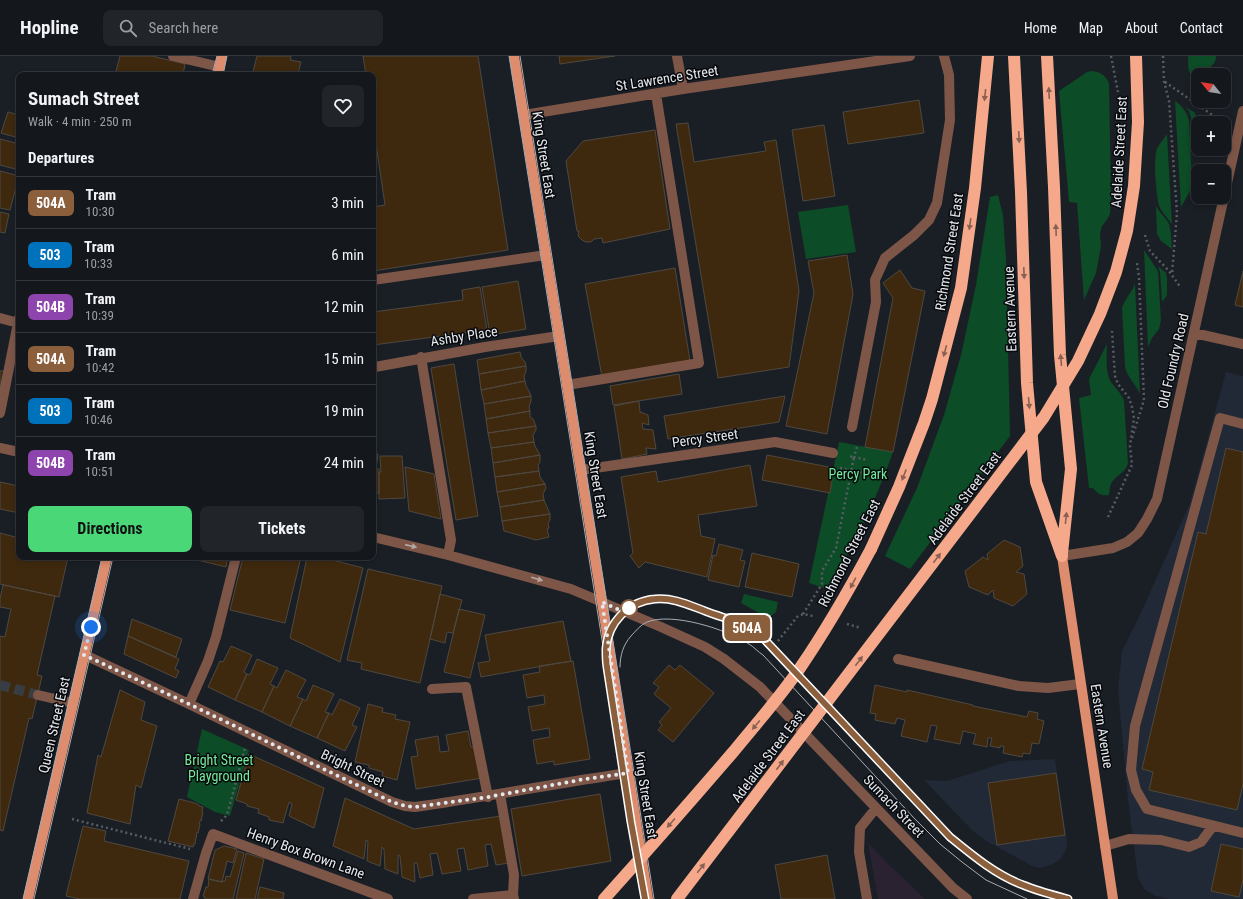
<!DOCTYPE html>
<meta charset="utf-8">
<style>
:root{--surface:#14171c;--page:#212429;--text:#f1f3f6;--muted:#9d9fa3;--line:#33363b;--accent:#4ad778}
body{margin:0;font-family:"Roboto Condensed",sans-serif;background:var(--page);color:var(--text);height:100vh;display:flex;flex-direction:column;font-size:15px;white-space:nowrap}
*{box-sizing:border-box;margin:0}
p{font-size:13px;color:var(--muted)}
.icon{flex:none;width:22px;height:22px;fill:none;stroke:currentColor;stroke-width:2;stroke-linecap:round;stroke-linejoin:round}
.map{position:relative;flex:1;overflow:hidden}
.drawer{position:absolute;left:16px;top:16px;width:360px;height:488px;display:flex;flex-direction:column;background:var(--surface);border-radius:8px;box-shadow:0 2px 6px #0003,0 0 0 1px var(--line)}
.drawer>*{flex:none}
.badge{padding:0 8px;border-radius:6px;font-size:14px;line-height:26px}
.needle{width:26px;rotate:300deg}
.fabs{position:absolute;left:1191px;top:12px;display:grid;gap:8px}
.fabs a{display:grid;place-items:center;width:40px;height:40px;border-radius:8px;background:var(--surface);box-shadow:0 2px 6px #0003,0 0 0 1px var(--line);font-size:20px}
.you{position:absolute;width:20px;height:20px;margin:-10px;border:3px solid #fff;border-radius:50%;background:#1a73e8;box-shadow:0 0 0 6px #1a73e833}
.map>.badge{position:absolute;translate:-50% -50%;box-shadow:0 0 0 2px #fff}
h2{padding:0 12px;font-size:15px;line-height:36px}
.round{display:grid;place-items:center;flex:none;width:42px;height:42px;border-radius:8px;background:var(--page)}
.head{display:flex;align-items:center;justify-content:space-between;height:68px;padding:0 12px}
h1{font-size:19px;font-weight:700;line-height:30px}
.primary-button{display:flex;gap:8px;margin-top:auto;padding:8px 12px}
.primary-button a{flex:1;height:46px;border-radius:8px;background:var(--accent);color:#111;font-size:16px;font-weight:700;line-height:46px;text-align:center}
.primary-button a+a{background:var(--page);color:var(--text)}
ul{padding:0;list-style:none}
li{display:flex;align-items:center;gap:12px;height:52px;padding:0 12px;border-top:1px solid var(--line)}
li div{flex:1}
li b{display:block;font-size:15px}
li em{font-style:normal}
li .badge{min-width:44px;font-weight:700;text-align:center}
header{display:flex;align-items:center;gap:24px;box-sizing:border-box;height:56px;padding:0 20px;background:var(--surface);border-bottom:1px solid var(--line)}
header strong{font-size:19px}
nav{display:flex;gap:22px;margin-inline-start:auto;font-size:14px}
.search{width:280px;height:36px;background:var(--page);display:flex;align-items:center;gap:10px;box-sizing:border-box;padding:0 14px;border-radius:8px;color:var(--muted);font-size:15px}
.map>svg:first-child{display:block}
.built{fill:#202935}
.education{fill:#2b2231}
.green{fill:#0c4c26}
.building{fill:#3e290e;stroke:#4f4840}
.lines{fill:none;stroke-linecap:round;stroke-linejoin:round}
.minor-tunnel{stroke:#383d44;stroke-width:10;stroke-dasharray:10 5;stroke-linecap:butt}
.path{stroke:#585d64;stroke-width:2.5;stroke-dasharray:2 3;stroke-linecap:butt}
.minor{stroke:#7d5648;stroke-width:10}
.major{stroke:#dd8c6e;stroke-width:10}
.highway{stroke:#f6a88b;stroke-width:12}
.tram{stroke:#a8acb2;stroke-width:1}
.highway-bridge{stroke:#f6a88b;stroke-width:12}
.oneway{fill:#8a6052}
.oneway2{fill:#b6a6a3}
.line-casing{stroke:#fff;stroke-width:9}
.line{stroke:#8b5e3c;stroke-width:6}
.walk{stroke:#e4e8ed;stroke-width:4;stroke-dasharray:0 7.2}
.stop-dot{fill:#fff;stroke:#8b5e3c;stroke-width:2}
.labels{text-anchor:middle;stroke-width:3;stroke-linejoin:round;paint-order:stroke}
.street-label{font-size:14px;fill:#e4e8ed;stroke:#07090c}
.park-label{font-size:14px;fill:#74eb9a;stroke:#07090c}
</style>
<header>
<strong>Hopline</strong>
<div class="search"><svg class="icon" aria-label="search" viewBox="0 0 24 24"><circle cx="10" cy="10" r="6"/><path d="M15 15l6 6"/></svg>Search here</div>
<nav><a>Home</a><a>Map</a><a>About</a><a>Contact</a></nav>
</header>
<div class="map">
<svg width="1243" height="843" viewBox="0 0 1243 843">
<rect width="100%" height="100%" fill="#1a1f26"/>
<path class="built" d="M1226 316 1243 320V843H1169L1156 840 1145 834 1138 822 1128 744 1118 633 1122 595 1140 559 1190 447Z
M1055 703 1067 785 1066 794 1061 802 1055 807 1045 811 1038 812 1032 810 988 786 972 774 924 724 947 725 1010 705Z"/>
<path class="education" d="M868 787 885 805 925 843H878Z"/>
<path class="green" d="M1188 0H1216C1217 11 1202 15 1194 20 1186 17 1189 7 1188 0Z
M1092 15C1101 16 1105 19 1109 27L1111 140 1110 158 1106 165 1102 170 1100 178 1101 190 1096 217 1084 244 1077 147 1069 146 1059 35 1087 16Z
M1175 45C1183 50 1186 56 1189 64L1192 127 1189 137 1181 151Z
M1185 51 1194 56 1197 61 1198 91 1193 99 1191 61 1189 55Z
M1167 78 1172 169C1169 163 1163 158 1160 152 1156 143 1153 102 1157 93 1159 88 1164 83 1167 78Z
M998 139 1003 159 1006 203 1010 380 910 513 885 500 917 432 944 359 961 299 976 229 990 141Z
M848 149 856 196 806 203 798 156Z
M1156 150C1159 156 1164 160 1168 166 1172 174 1171 184 1172 193L1161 185 1157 178Z
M1144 194 1158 215 1161 264 1159 273 1152 282 1148 291Z
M1158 210 1166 217 1167 222V239L1163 245H1162L1160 216Z
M1135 228 1140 338C1136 328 1126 320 1125 310L1122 252C1125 243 1131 237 1135 228Z
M1107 288C1107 300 1105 316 1111 326 1115 332 1121 337 1124 344L1128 407C1126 417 1114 420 1111 428 1109 432 1110 435 1109 439 1101 440 1098 438 1093 432H1089L1079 342 1091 339 1089 323Z
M839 386 893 396C876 444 854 491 827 533L809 527Z
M744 538 778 546 776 556 768 562 741 547Z
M202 673 249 694 230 760 215 756 187 741Z"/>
<path class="building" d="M120 0H152L185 8 183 19H115Z
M257 0H291L290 4 301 6 298 18 288 16V19H252Z
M363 0H478L508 194 373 215V151L385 149 373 68V19H366Z
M559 0H615L560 8Z
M919 44 924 77 848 88 843 56Z
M8 56 19 59V82L1 77Z
M688 67 694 106 766 95 764 86 776 84 799 235 789 311 718 322 676 68Z
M824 69 835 140 803 145 792 74Z
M655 74 670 173 603 187 602 182 594 183 591 186H586L582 184 578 180 579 175H577L566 105 583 85Z
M0 83 19 88V114L0 109Z
M0 115 19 120 10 154 0 152Z
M0 156 9 158 5 177 0 176Z
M847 199 853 238 827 378 786 370 814 237 808 205Z
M675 212 690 305 602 321 585 228Z
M900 214 912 232 925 235 893 396 865 391 893 242 883 227Z
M1243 215V251L1235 249Z
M518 225 526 273 490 279 482 231Z
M480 231 487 274 373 289V256L463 244 462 234Z
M520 296 521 301 525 306 526 310 479 318 477 304Z
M453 308H454L478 460 456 464 431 312Z
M526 310V315L524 320 525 325 481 334 479 318Z
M0 315H4L0 331Z
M679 318 682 338 613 349 610 330Z
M525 325 526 330 529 335 531 340 484 348 481 334Z
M531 340V345L529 351 530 355 486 363 484 348Z
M785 340 779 366 668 383 664 360Z
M639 345 640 356 648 359 649 369 642 367 643 373 653 374 656 393 646 392 647 398 622 403 614 350Z
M530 355V361L533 363 536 370 488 377 486 363Z
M536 370V374L533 379 534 386 491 392 488 377Z
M534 386 535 390 540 399 493 407 491 392Z
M1226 392 1243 396V728L1237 754 1149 734 1153 716 1142 713 1198 476 1206 478Z
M373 397 378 398 376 413H379V437H373Z
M540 399V406L538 409 539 415 495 421 493 407Z
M767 399 834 412 830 437 762 424Z
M380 400H402L405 442 379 443V416H381Z
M750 409 757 450 698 459 701 480 715 483 707 521 645 506 639 512 630 500 633 497 621 421 656 415 658 426Z
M405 411 434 418 441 463 409 455Z
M539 415 540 421 545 428 497 436 495 421Z
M0 426 19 430V457L0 453Z
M545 428 546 432 543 438 544 444 500 451 497 436Z
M544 444 550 458 502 465 500 451Z
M550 458V464L548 467 549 472 547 473 549 481 536 484 504 475 502 465Z
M0 477 19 482V501H68L59 541 0 528Z
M1004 484 1020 491 1023 510 1016 516 1024 518 1027 538 1013 550 994 542 993 534 988 539 969 531 965 515 983 501 988 504 987 498Z
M719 488 743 494 740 504 745 505 739 531 708 524 713 499 716 500Z
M752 497 799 508 792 541 745 531Z
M185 501H228L226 511Z
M243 501H301L285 567 230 554Z
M307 501H321L363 512 340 606 290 582Z
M368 513 442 530 420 627 361 613 362 607 347 604Z
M3 529 55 540 37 619 42 620 32 663 29 662 3 775 0 774V580L5 581 11 553 0 551V543Z
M440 538 462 544 453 577 447 576 445 587 430 583Z
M459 553 485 559 470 622 444 616Z
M132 563 182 583 176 601 128 580Z
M563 565 571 605 481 621 478 607 490 605 485 579Z
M128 580 179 603 175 613 179 615 176 622 124 598Z
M231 590 252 599 244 616 247 618 235 644 208 631 220 605 223 606Z
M257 603 278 612 270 628 274 630 262 656 235 644 247 618 250 619Z
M573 605 590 703 554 709V705L537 708 533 684 550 681 549 672 532 675 528 651 545 648 544 639 527 642 523 619 540 616 539 610Z
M669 609 675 614 680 609 714 637 673 686 658 674 662 669 659 666 671 652 654 638 659 631 653 627Z
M286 614 306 624 297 641 303 643 290 670 262 656 274 630 277 632Z
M313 629 334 638 325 656 329 657 317 682 290 670 303 643 306 645Z
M875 629 907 636V634L973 649V650L1027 661 1029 655 1038 657 1037 663 1044 665 1039 688 1032 687 1030 698 1023 697 1022 701 1003 697 1004 690H1000V692L990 690 992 682H988L987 691 973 688 976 678 963 675 960 688 934 683 937 670 931 669 927 686 901 680 905 664 897 662 895 668 875 664 876 658 870 657Z
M120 634 145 646 141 664 157 670 141 732 136 729 130 768 87 757 98 699 101 701Z
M340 643 360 652 352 669 357 671 345 695 317 682 329 657 332 659Z
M368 648 383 652 382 656 396 659 395 663 410 666 397 724 382 720 383 716 369 712V709L355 706Z
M468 675 471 691 476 690 482 722 416 733 411 701 418 700 415 684 438 680 440 696 449 695 446 679Z
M249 698 324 732 314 772 289 760 292 748 289 746 283 767 269 764V761L258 757 259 753 247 750V748L236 744Z
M1056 717 1065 779 997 789 988 727Z
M600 738 611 805 522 820 511 753Z
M345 742 414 773 501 760 509 807 496 809 491 788 485 789 488 810 468 814 464 792 457 793 461 815 442 818 437 797 430 798 433 819 420 822 417 807H414L415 826 402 821 400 800 398 799V818L385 813 384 793 382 791 380 810 367 805 368 785 366 784 364 803 333 790Z
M179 743 195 747 199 749V750L203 751 202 756H203L201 765H200L199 767 200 768 198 777 197 776 195 788H194L193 791 168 785Z
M83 770 106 775 104 785 189 805 180 843H80L66 840Z
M1221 788 1243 793V824L1239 841 1211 835Z
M224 790 237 793 233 807 227 805 222 826 208 823 215 794Z
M238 795 244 797 233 843H205V841L203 840 206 831H208L209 823 222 826V825H225L226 820 230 821Z
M246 797 264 803 255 843H236Z
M827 799 835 843H781L775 809Z
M260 831 284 837 283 843H257Z"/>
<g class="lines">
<path class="minor-tunnel" d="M0 629 38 639"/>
<path class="path" d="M1111 0 1118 36
M1163 0 1164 25 1169 45 1177 157 1172 218
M1165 26 1221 65
M1145 179 1150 195 1169 215 1181 232
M1132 382 1144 344 1139 221 1137 207
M857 391 854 401 867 404
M840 412 864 417
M1108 461 1132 409 1130 390 1134 362 1132 351 1129 342 1118 328 1115 320 1112 275
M803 558 822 528V515L836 492 854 401 847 400
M847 568 861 572
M778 585 797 561 803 558 813 560
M72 763 190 793
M221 765 227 759 245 692"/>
<path class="minor" d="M173 0 220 11
M677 0 683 33
M524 59 683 33 910 0
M373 224 546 199
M0 262 18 267
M1194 277 1243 288
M421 301 451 484 448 499
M375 311 485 291 559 280
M567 329 699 307 656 38
M0 357 19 262
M1243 368 1220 362 1135 670 1131 714 1136 734 1147 753 1243 777
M852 371 876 246 875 224 885 202 914 179 929 164 937 147 950 64 949 19 944 0
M0 392 19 396
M581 414 775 386 833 397
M373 481 448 499 571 533 661 571 705 591 724 603 760 631 928 806 953 832 967 843
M1062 500 1113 492 1127 486 1138 477 1147 463 1157 443 1243 55
M85 599 189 648 392 746 405 750 415 751C487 741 557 727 628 717
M898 603 1019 630 1048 632 1080 628
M432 633 466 631 488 741
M38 639 73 647
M189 648 208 605 216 581 236 501
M500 738 514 819 513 839 514 843
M1105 790 1129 783 1161 784 1189 791 1201 786 1213 770
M193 843 206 797 213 778 388 843
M473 843 513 839
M867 843 859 796 860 772 876 752"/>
<path class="major" d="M514 0 602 546 648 843
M218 19 222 0
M1062 500 1113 843
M28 843 107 501"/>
<path class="highway" d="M1014 0 1021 136 1027 327 1036 426 1062 500
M1047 0 1054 131 1060 299 1071 413 1062 497
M871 493 899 431 924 367 932 343 961 232 975 132 988 0"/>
<path class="tram" d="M509 0 631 766 645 843
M520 0 654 843
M212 19 217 0
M223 19 227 0
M610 575C623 546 649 538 679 546 688 548 696 552 705 555 715 559 726 562 736 566 747 571 756 578 765 584L950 781C972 799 996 819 1023 829 1037 835 1053 839 1068 843
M620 611C620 600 623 589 631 580 636 575 640 569 647 566 672 556 726 573 749 588 754 591 758 596 763 599L914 762 940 788 962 806 986 824 1027 843
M23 843 102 501
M34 843 113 501"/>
<path class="highway-bridge" d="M604 843C648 794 691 745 734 695 756 668 780 641 800 612 826 574 849 534 871 493
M677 843 1044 361 1078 305 1100 258 1116 216 1127 175 1134 130 1138 66 1136 0"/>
</g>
<defs><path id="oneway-solid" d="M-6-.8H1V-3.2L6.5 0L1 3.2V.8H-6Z"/></defs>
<g class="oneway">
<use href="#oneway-solid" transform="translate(1049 37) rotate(-93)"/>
<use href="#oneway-solid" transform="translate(985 39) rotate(96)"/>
<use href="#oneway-solid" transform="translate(1019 81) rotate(87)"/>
<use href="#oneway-solid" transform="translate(970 168) rotate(98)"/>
<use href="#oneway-solid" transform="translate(1056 174) rotate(-92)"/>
<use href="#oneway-solid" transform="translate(1024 217) rotate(88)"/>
<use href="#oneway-solid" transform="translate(945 295) rotate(105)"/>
<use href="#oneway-solid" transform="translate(1061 304) rotate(-95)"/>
<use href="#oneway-solid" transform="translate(1029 347) rotate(85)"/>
<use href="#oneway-solid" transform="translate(904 419) rotate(111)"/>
<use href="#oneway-solid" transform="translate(1066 462) rotate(-84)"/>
<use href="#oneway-solid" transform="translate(937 502) rotate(-53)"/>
<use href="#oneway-solid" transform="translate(853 527) rotate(118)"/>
<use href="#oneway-solid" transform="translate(859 605) rotate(-53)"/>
<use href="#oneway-solid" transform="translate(756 669) rotate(130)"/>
<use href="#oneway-solid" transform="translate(780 709) rotate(-53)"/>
<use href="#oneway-solid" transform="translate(671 767) rotate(131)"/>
<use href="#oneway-solid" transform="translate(701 812) rotate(-52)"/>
</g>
<g class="oneway2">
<use href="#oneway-solid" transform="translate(411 490) rotate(13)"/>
<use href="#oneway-solid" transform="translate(537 523) rotate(16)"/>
</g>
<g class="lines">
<defs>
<path id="line" d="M645 843 631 766 607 611C606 605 606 599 606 593 608 566 629 545 655 543 672 541 689 549 705 555 715 559 726 562 737 566 747 571 756 578 765 584L950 781C972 799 996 819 1023 829 1037 835 1053 839 1068 843"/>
</defs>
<use href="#line" class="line-casing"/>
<use href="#line" class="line"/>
<path class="walk" d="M91 571 84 599 189 648 392 746 405 750 415 751 488 741 585 723 628 717 602 546 624 556 629 552"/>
</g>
<circle class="stop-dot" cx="629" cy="552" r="8"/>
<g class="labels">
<g class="street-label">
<text transform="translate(667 22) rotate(-9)" y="5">St Lawrence Street</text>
<text transform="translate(1119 96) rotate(-87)" y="5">Adelaide Street East</text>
<text transform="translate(544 99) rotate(81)" y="5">King Street East</text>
<text transform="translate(949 196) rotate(-81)" y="5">Richmond Street East</text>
<text transform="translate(1010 253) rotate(-92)" y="5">Eastern Avenue</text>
<text transform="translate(464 280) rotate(-9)" y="5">Ashby Place</text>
<text transform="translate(1173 305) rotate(-77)" y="5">Old Foundry Road</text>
<text transform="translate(705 382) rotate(-8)" y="5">Percy Street</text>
<text transform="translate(596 419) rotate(81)" y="5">King Street East</text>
<text transform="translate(964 442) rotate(-53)" y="5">Adelaide Street East</text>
<text transform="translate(849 497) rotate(-63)" y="5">Richmond Street East</text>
<text transform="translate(54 669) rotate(-77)" y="5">Queen Street East</text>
<text transform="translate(1102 670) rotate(81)" y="5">Eastern Avenue</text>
<text transform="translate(768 700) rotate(-53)" y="5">Adelaide Street East</text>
<text transform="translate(353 712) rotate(26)" y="5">Bright Street</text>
<text transform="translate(646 739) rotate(81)" y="5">King Street East</text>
<text transform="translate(894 750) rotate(46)" y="5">Sumach Street</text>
<text transform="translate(306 797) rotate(20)" y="5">Henry Box Brown Lane</text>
</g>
<g class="park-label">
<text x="858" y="423">Percy Park</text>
<text x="219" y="709">Bright Street<tspan x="219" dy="16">Playground</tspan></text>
</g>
</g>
</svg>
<div class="fabs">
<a><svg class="needle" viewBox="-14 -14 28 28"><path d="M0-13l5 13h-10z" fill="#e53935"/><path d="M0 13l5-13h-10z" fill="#9d9fa3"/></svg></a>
<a>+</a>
<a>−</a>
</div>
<div class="you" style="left:91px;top:571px"></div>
<b class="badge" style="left:747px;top:572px;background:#8b5e3c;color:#fff">504A</b>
<section class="drawer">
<div class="head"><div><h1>Sumach Street</h1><p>Walk · 4 min · 250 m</p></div><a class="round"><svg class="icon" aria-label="heart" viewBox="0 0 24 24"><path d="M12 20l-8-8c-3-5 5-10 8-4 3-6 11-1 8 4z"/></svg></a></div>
<h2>Departures</h2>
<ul>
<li><span class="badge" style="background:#8b5e3c;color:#fff">504A</span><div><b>Tram</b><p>10:30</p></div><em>3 min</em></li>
<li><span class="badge" style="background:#0072bc;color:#fff">503</span><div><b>Tram</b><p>10:33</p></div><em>6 min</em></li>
<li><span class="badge" style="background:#8e44ad;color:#fff">504B</span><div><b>Tram</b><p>10:39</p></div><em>12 min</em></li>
<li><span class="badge" style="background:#8b5e3c;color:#fff">504A</span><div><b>Tram</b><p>10:42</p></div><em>15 min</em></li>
<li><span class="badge" style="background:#0072bc;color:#fff">503</span><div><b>Tram</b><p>10:46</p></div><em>19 min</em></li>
<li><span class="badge" style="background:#8e44ad;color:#fff">504B</span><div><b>Tram</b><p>10:51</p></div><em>24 min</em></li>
</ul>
<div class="primary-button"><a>Directions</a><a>Tickets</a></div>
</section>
</div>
